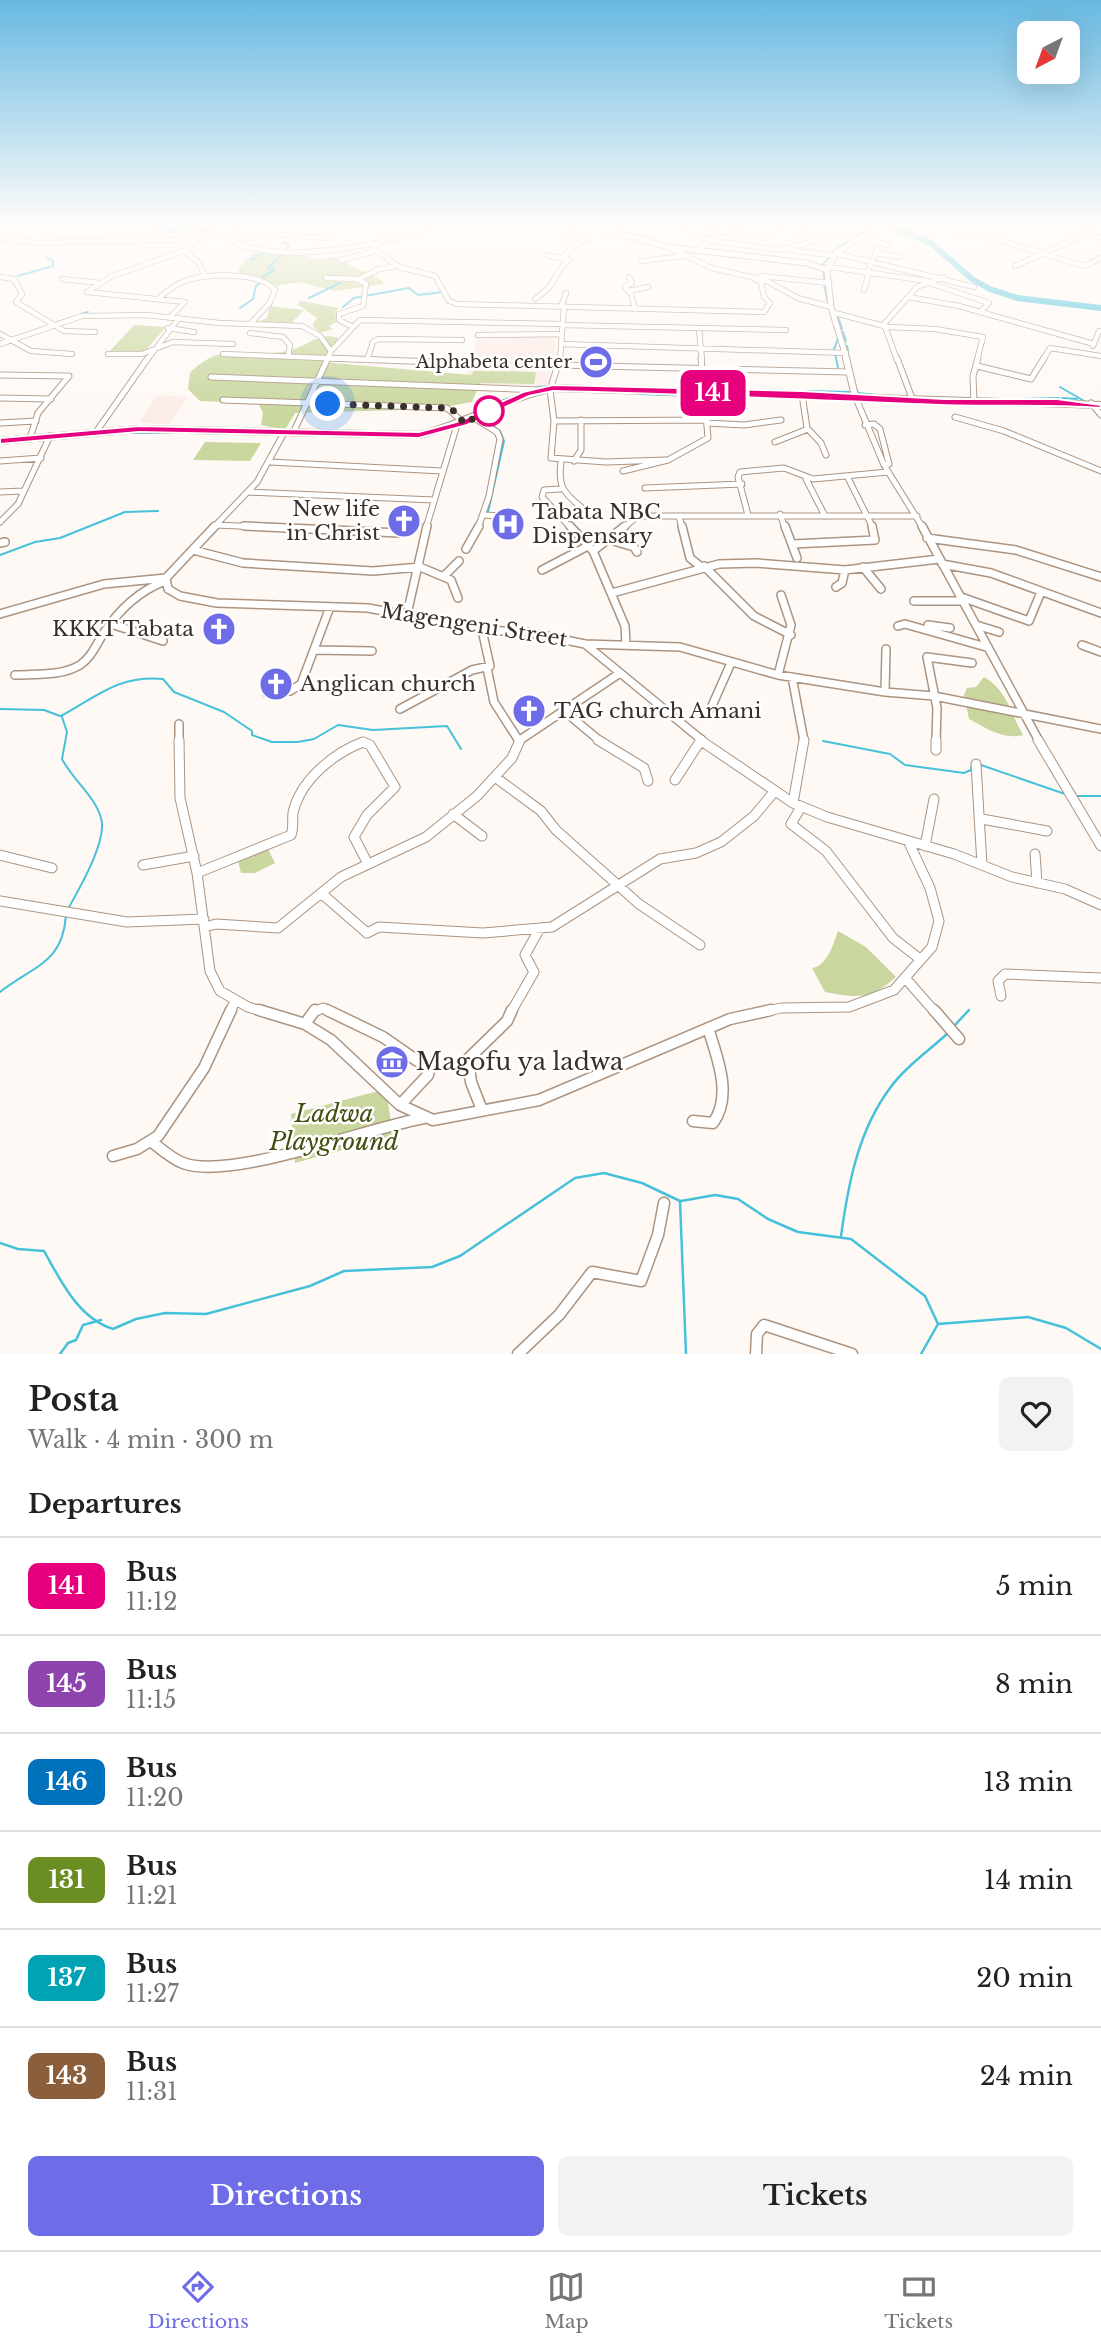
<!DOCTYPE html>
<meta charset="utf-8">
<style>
:root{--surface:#fff;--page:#f2f2f2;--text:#222;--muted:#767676;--line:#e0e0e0;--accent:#6e6ce6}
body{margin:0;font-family:"Libre Baskerville",serif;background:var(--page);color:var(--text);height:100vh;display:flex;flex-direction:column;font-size:26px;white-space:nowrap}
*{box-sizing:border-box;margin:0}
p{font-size:23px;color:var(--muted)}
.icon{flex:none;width:38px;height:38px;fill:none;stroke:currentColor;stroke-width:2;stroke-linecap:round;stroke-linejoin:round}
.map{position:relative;height:1354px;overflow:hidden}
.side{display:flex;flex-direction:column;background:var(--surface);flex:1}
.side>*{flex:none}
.badge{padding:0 14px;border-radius:10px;font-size:24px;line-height:46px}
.needle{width:46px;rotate:221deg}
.controls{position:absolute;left:1017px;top:21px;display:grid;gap:14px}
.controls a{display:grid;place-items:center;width:63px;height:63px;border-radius:10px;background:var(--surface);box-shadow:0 7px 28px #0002;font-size:35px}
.you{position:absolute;width:35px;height:35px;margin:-18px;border:5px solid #fff;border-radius:50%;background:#1a73e8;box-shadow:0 0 0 10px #1a73e833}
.map>.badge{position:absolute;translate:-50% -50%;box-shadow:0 0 0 4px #fff}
h2{padding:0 28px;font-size:26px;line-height:63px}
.round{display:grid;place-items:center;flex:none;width:74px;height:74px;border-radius:10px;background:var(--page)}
.headline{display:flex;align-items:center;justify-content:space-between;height:119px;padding:0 28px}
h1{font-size:33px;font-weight:600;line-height:52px}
.button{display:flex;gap:14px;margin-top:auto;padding:14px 28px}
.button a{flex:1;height:80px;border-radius:10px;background:var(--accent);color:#fff;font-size:28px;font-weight:600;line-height:80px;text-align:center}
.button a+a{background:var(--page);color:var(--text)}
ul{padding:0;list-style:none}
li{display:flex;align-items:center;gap:21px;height:98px;padding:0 28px;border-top:2px solid var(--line)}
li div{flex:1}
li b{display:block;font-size:26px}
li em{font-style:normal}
li .badge{min-width:77px;font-weight:700;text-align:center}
.tab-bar{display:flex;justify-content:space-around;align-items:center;height:98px;border-top:2px solid var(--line);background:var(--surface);font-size:19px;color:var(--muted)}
.tab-bar a{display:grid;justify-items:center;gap:4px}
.tab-bar .active{color:var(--accent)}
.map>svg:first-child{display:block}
.education{fill:#fcece8}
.green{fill:#c9d79e}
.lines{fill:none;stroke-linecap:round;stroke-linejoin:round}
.stream-far1{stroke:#46c1da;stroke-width:2}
.stream{stroke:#46c1da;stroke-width:2.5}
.river{stroke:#46c1da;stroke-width:6}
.minor-far4-casing{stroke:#ac9481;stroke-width:6}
.minor-far3-casing{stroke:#ac9481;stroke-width:7}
.minor-far2-casing{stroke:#ac9481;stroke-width:10}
.minor-far1-casing{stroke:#ac9481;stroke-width:11}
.minor-casing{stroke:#ac9481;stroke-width:13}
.major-far1-casing{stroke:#ac9481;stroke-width:7}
.major-casing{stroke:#ac9481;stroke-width:8}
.minor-far4{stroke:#fff;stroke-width:4.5}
.minor-far3{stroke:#fff;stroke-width:5}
.minor-far2{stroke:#fff;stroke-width:7}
.minor-far1{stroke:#fff;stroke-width:9}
.minor{stroke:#fff;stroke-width:10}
.major-far1{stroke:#fff;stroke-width:5}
.major{stroke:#fff;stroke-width:6}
.line{fill:#e6007e;stroke:#fff;stroke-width:2}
.walk{stroke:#3a3029;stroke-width:7;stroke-dasharray:0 12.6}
.stop-dot{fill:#fff;stroke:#e6007e;stroke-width:3.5}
.labels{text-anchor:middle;stroke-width:5;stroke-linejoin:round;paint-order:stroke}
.far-poi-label{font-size:18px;fill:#3a3029;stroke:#fff;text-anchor:end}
.poi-label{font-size:21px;fill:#3a3029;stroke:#fff;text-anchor:start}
.street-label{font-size:21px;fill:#3a3029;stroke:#fff}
.near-poi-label{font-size:24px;fill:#3a3029;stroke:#fff;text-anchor:start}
.near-park-label{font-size:24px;font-style:italic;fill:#434e0f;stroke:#fff}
</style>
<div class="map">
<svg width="1101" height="1354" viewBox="0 0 1101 1354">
<rect width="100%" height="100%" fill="#fef9f5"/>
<path class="education" d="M477 336H557L548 385H473L465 380Z
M157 395 188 397 169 424 139 423Z"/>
<path class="green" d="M303 253 313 259 338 257C352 270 371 270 385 284L335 291 299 282 274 286 241 274 238 269 251 254Z
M301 301 339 308 335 314 338 321 329 326 333 329 320 333 312 325 317 318 297 304Z
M270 306 304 310 291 323 257 322 267 318Z
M134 325 166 327 144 352H109Z
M330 336 339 338 322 362 472 375 473 371 536 372 534 384 480 383 472 402 433 409 295 413 285 430 261 425 263 413 258 403 200 401 188 389 190 373C226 336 255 362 295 349 309 344 313 337 330 336Z
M205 442 261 443 250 461 193 460Z
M984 677C1008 691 1010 713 1023 735 1003 740 986 728 969 719L964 695 967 688 976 687Z
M268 849 275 863 255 873H241L237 857Z
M838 931 866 947 896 977C870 1000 857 998 825 992L812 968C827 966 833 945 838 931Z
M386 1089 393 1136 295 1163 291 1114Z"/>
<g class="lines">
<path class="stream-far1" d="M183 228 211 232
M615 230 641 236
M643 237 651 239
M282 242 289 244 287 251
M254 260 251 259 265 252
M823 264 841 245 875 226
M823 270 824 279
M18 276 53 266V261L46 257
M824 284 828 302
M309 298 340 283
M343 307 354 298 409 288 418 295 443 292
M240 308 253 299 256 286 265 279 263 276 275 270 268 268 283 254
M81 314 88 312
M838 317 842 329
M55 323 73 317
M843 332 846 341
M847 346 849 359
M835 347 838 338
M834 348 838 368
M557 385H569
M590 386H597
M537 387 549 386
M1060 387 1086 402
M648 388 699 389
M708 389 718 390
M724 390H733
M737 390 749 391
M857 390 858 393 877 395
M754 391 777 392
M806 391 850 392
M788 392 801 391
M639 394 694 396
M1062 398 1077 399
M1010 399H1020
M1024 399 1059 398
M871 401 940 404
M950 405 974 404
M487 407 524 392
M481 417 500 431 504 441 488 512
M483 417 500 409
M460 426 474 421
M440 432 455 428
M132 433H171
M0 555 35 542 60 538 125 512 158 511
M0 709 44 710 60 716
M61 716C98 696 118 675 163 679L174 692 224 712 252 731V735L272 742H298L314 739 338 725 373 730 447 726 461 749
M62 717 67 732 62 759C72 779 95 796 101 818 108 840 79 889 68 909
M823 741 890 754 905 765 964 773 971 770 972 762
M981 765 1065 794
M1074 796H1101
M0 992C34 965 63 964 66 914"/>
<path class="stream" d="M955 1025 969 1010
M681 1201 715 1195 738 1199 768 1219 798 1232 851 1239 925 1296 938 1324
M841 1236C848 1185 858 1131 890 1088 905 1067 930 1050 949 1032
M0 1243 18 1249 44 1251C61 1281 78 1318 113 1329L136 1319 165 1313 206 1314 310 1286 344 1271 432 1267 460 1256 575 1178 604 1173 642 1183 680 1201 686 1354
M60 1354 68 1343 76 1340 83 1325 101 1320
M921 1354 938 1324 1028 1317 1066 1328 1101 1349"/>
<path class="river" d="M157 226 172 230 188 226
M890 226 931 243 972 279 990 289 1017 298 1101 308"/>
<defs>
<path id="minor-far4" d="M254 226 280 235 327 238 319 226
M352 226H369
M388 226 398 238
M437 226 380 241 373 248 399 267 435 276 449 301 457 304 764 312 770 303 764 297 761 282 753 278
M673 226 715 234
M811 226 855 240
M939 226 975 233 1084 266 1101 258
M1078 226 1091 229 1099 226
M790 227 819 239
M974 230 987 226
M720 232 746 235 792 226
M233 233 231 240 234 243C288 260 320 251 375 244
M234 237 250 238 261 229
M860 237 887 245
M0 238 35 243 198 239
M706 240 781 250 836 235
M668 247 712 268 767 281 798 298 831 307
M698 250 720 232V226
M790 250 834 256
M184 251 199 263 204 274
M835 253 974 287
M876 253 900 257
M547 255 566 259
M341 260 375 251
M642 261 682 256
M1015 266 1087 234 1101 237
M829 267 928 281
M826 269 832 264 835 253 881 226
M867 273 878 248
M761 276 829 283
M0 277 14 279 22 294 16 302 64 331 95 332
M629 277 632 283 625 287 631 294 635 309
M326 278 357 279 366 284 363 306 339 314V320L351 326
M62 279 100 283
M359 279 379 269 396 266
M929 283 989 303 980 312
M864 290 869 273
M629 291 648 287
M909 297 959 306 1094 344
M159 298C166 292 173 286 182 282 204 273 259 271 275 290L269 304 251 323
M535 299C558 283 552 276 569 259L564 257 569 249 582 242 579 239 587 238 546 226
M561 307 566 293
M835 313 888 327 935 329 983 337 977 360
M170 317 185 302 87 292 112 276 184 251 200 237 239 226
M563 325 786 330
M168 328 194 332
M699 329 702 360
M250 333 283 337 290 345 288 357
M0 334 31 351 72 354
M478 335 562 334
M0 344 82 316 146 315 220 323 302 326 320 336 331 351
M561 344 846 353
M1093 346 1099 331
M108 354H142L173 342 233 344
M223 354 375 360
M147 360 179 318
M327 360 331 351 360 320 563 324
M367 360 373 342 378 339 462 340
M560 360 564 307
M897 360 884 324 917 287 944 277
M1043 360 1050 348 1101 356"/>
<path id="minor-far3" d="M328 358 461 363
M560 358 550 390 554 421 551 458 606 462 666 460
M897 358 913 401
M558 365 849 372
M977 366 1031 379 1044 358
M0 375 69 376 38 413 30 438
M211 377 540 390
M802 394 807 428 821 443 826 455
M855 396 884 465 923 528
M0 398 51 399
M223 400 447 408 464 423
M974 402 973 376 978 358
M1091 403 1101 415
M955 417 1004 431 1101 471
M474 418 497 432 500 439 489 496 478 528
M554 421 706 420
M0 423 36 421
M707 423 744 425 781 420
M865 425 874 424 880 429 889 464 884 465
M96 432 148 358
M293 433 328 358
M775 442 808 429
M0 461 41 458
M561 461C558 485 562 492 581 507
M574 461 581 450V420
M270 462 442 471
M623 471 668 460 708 438 701 358
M848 478 873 528
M806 479 825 516
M645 488 742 484
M560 489 544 490 542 497 571 528
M0 492 23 491
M248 492 434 500
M780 514 785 528
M484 515 516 517
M748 515 738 477 740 472 784 468 813 479 888 472
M679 516 682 528
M0 522 18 504 50 436
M215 525 285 528
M213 528 257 482 284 433
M426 528 457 425
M623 528 638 516H917"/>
<path id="minor-far2" d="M215 526 166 578 168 589 180 596 217 603 368 608 482 630 526 632 585 644 680 647 778 675 885 692 934 696 1101 729
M244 526 400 533
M570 526 593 551
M625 526 593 551 625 626 626 644
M682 526 690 558 700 566
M785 526 797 558
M922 526 1039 741
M927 538 1016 550 1101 577
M610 540 634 547 637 552
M0 543 5 542
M793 544 875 540 872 526
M466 549 479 526
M193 550 243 563 373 571 420 567 451 580 458 598
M942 564 991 573 1101 613
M704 566 754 616 791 635
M863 567 881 589
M542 570 588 546
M444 576 459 561
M836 587 842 583 845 570
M612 593 719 564 756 563 845 570 939 559
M961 597 1029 621 1041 592
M914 601H963
M0 614 104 584 166 578
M407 614 427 526
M111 624 163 641
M928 625 950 628
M976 625 999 632
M898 626 905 624 986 647
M585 644 703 741
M1082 645 1101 652
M315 650 372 651
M487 668 494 702 519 741
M15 675C36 674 62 676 80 665 91 658 96 645 103 634 118 611 139 591 165 581
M778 675 791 625 781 595
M792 677 804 741
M885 692 886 649
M267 693 290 691 301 684 330 607
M711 708 731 663
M400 709 472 670 490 666 482 630
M563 710 600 741
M179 724V741
M520 740 620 673
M699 741 701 739
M936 741 937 708 927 657 972 663"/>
<path id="minor-far1" d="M179 740 180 798 197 873 210 971 220 991 248 1007 264 1012
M598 740 644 768 648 781
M700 740 793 803 827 817 954 854 1012 877 1065 889 1101 905
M1038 740 1101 846
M936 750V740
M976 764 982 865
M495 777 541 811 556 830 639 904 700 945
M675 780 701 740
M793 803 804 740
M801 807 791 824 826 851 893 938 920 959
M453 814 482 836
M982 819 1047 831
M925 846 934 799
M1035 854 1037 883
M0 855 52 868
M143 865 194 856
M197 873 291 835C294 827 292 820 293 813 300 780 334 753 363 742L370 745 395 787 367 815 354 837 367 862
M321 893 367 933 379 927 483 933 552 927 660 859 696 853 721 842 754 816 774 792
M0 901 127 922 204 919
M205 927 216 924 278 928 341 877 426 837 477 796 512 758 520 740
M906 979 935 1012
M1001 996 998 981 1005 974 1101 978
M230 1012 235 1001
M314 1012 323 1008 331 1012
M511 1012 534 972 525 955 540 928
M763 1012 781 1008 849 1007 894 990 932 947 939 921 930 888 909 843"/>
<path id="minor" d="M259 1010 305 1024 331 1040 400 1105 433 1120 539 1100 730 1019 771 1010
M327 1010 383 1037 429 1069 428 1075 400 1105
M934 1010 959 1039
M305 1024 315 1010
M482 1110 471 1082 468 1059 507 1021 512 1010
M693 1121 713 1123C733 1096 717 1057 708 1028
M152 1142C161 1149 172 1159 183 1163 230 1181 367 1128 424 1118
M113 1156 137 1149 158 1136 204 1068 231 1010
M518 1354 559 1315 592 1272 641 1281 658 1235 664 1203
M756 1354 757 1334 764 1325 852 1354"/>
<path id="major-far1" d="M592 226 668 247 807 263 827 270 831 307 847 360"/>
<path id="major" d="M846 358 855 396
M0 441 139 429 419 435C465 424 506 398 553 388L1101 405"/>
</defs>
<use href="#minor-far4" class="minor-far4-casing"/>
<use href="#minor-far3" class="minor-far3-casing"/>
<use href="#minor-far2" class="minor-far2-casing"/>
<use href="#minor-far1" class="minor-far1-casing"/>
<use href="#minor" class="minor-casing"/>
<use href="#major-far1" class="major-far1-casing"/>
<use href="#major" class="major-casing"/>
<use href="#minor-far4" class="minor-far4"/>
<use href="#minor-far3" class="minor-far3"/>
<use href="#minor-far2" class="minor-far2"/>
<use href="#minor-far1" class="minor-far1"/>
<use href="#minor" class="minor"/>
<use href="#major-far1" class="major-far1"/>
<use href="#major" class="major"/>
</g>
<linearGradient id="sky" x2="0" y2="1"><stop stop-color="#67b9e2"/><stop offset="0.54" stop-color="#fffcfa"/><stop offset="1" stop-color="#fffcfa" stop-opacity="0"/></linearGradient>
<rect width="1101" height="416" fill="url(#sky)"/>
<path class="line" d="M553 385 802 391 944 399H1057L1101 405V408C1048 404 995 407 941 405 812 400 682 394 553 391L529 396 467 425 419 438 139 432 0 444V438L139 426 419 432 460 421 523 392Z"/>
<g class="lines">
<path class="walk" d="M328 404 447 408 454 411 464 423 494 409 489 411"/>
</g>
<defs>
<symbol id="stadium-disc" viewBox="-11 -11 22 22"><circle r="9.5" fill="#6e6ce6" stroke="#fff"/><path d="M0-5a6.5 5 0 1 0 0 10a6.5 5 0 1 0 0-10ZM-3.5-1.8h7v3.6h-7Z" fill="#fff"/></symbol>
<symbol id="church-disc" viewBox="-11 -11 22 22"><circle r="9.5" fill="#6e6ce6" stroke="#fff"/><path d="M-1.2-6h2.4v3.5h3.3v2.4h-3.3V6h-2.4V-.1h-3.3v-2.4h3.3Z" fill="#fff"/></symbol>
<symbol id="hospital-disc" viewBox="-11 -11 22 22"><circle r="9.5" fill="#6e6ce6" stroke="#fff"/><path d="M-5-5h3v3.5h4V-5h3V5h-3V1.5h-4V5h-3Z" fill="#fff"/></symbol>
<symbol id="museum-disc" viewBox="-11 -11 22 22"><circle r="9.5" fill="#6e6ce6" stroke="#fff"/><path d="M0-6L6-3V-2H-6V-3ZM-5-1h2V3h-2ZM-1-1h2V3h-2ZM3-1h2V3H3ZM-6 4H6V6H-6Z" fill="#fff"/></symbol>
</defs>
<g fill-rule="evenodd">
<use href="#stadium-disc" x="577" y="343" width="38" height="38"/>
<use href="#church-disc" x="385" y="502" width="38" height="38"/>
<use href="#hospital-disc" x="489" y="505" width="38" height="38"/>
<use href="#church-disc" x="200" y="610" width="38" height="38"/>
<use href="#church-disc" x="257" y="665" width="38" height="38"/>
<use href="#church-disc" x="510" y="692" width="38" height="38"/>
<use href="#museum-disc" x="373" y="1043" width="38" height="38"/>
</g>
<circle class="stop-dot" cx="489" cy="411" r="14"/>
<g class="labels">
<g class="far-poi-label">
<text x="572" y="368">Alphabeta center</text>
</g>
<g class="poi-label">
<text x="380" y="516" text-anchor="end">New life<tspan x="380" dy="24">in Christ</tspan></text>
<text x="532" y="519">Tabata NBC<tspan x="532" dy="24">Dispensary</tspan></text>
<text x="194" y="636" text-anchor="end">KKKT Tabata</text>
<text x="300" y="691">Anglican church</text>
<text x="554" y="718">TAG church Amani</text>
</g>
<g class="street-label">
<text transform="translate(474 625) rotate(9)" y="7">Magengeni Street</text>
</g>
<g class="near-poi-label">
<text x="416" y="1070">Magofu ya ladwa</text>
</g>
<g class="near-park-label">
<text x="334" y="1122">Ladwa<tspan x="334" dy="28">Playground</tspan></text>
</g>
</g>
</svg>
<div class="controls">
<a><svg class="needle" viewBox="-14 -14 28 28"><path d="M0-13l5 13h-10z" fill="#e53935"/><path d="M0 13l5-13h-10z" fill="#767676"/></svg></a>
</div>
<div class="you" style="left:328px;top:404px"></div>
<b class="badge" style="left:713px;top:393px;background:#e6007e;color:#fff">141</b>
</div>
<section class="side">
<div class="headline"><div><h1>Posta</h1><p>Walk · 4 min · 300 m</p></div><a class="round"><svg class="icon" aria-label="heart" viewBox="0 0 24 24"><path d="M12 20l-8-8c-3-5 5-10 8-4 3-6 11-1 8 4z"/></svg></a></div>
<h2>Departures</h2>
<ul>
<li><span class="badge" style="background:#e6007e;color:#fff">141</span><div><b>Bus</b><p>11:12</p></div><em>5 min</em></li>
<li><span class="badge" style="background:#8e44ad;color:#fff">145</span><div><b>Bus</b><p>11:15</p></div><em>8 min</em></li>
<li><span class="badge" style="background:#0072bc;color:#fff">146</span><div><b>Bus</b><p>11:20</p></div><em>13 min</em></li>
<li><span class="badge" style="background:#6b8e23;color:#fff">131</span><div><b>Bus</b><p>11:21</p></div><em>14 min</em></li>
<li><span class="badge" style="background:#00a3b4;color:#fff">137</span><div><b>Bus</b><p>11:27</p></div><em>20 min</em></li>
<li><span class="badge" style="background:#8b5e3c;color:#fff">143</span><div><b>Bus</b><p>11:31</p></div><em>24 min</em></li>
</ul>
<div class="button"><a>Directions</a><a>Tickets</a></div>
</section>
<nav class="tab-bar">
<a class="active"><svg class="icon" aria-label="directions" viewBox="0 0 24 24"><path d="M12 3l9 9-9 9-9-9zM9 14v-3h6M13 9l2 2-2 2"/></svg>Directions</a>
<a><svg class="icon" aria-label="map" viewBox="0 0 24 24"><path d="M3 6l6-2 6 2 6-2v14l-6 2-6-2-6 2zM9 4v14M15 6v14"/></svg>Map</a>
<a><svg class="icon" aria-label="tickets" viewBox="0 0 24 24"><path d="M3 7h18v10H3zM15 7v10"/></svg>Tickets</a>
</nav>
